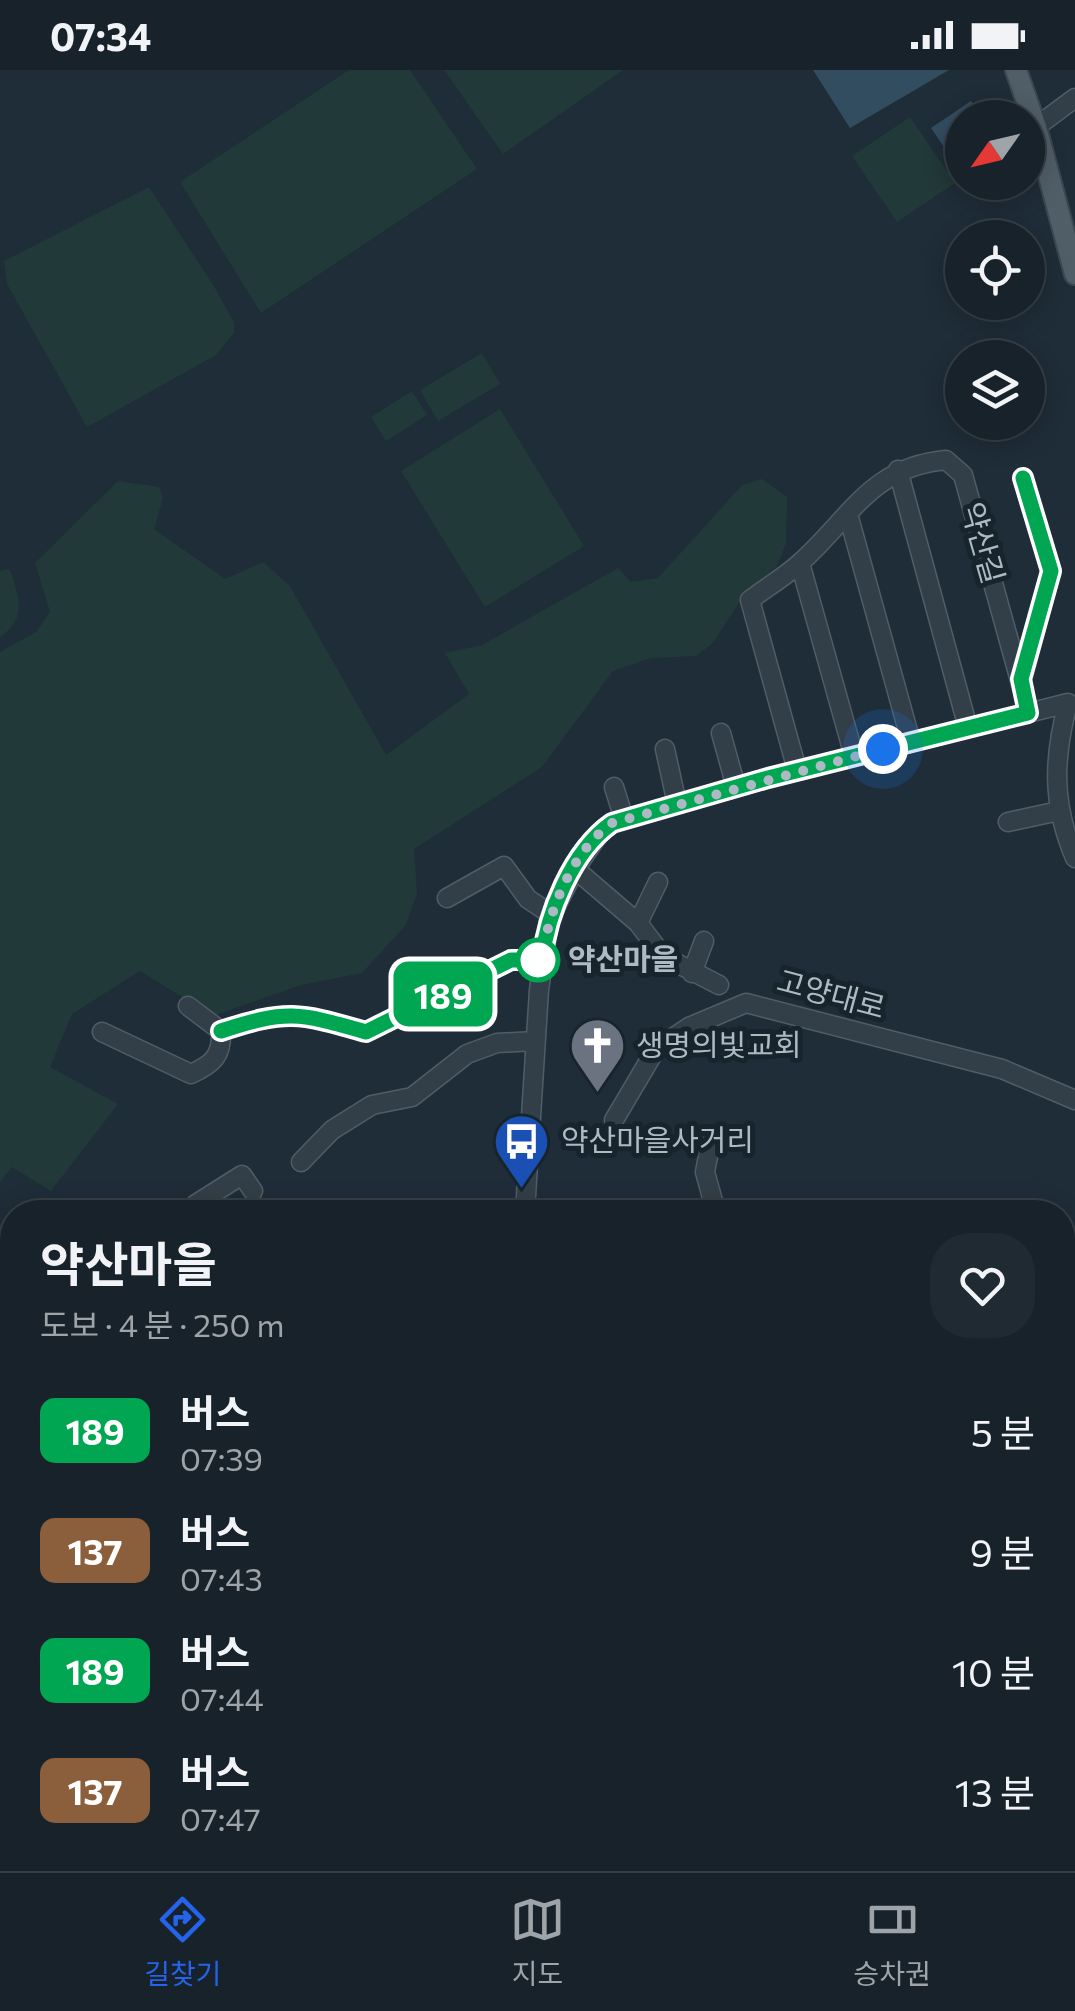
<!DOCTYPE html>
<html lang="ko">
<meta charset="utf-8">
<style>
:root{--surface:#17222a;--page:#202a32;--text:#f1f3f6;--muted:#9ea4a8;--line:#363f47;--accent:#2563eb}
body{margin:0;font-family:Commissioner,"Noto Sans KR",sans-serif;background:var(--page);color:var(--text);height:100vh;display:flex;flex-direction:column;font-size:38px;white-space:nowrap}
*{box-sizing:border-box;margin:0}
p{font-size:32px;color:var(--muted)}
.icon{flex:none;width:55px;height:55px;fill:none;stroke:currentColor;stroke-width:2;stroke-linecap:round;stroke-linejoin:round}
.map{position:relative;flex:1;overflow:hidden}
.side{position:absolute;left:0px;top:1130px;width:1075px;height:672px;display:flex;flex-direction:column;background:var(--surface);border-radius:40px 40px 0 0;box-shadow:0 5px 25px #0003,0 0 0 2px var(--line)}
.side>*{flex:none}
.badge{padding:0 20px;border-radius:15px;font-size:35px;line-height:65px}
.needle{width:65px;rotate:236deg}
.buttons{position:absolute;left:945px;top:30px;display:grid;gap:20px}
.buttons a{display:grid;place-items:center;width:100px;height:100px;border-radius:50%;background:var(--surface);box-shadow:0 5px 25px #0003,0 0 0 2px var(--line);font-size:50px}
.you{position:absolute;width:50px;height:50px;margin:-25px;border:8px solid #fff;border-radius:50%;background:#1a73e8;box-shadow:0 0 0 15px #1a73e833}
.map>.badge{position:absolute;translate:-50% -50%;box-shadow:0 0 0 5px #fff}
.round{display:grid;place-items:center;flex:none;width:105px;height:105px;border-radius:40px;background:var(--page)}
.head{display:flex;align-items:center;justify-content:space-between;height:170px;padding:0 40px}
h1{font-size:48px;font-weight:700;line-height:75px}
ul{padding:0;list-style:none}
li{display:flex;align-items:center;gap:30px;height:120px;padding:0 40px}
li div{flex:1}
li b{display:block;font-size:38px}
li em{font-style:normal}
li .badge{min-width:110px;font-weight:700;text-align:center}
.status{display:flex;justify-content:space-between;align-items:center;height:70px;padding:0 50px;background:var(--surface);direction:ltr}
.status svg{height:28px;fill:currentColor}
.menu{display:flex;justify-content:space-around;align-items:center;height:140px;border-top:2px solid var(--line);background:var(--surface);font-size:28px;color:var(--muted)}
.menu a{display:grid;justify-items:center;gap:5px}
.menu .on{color:var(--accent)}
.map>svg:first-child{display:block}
.green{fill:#213938}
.water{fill:#324c60}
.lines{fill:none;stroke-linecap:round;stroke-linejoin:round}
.minor-casing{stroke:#505d66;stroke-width:21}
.major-casing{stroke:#3c4852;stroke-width:24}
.minor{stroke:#333f48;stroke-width:18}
.major{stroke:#505e68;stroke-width:20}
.line-casing{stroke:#fff;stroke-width:22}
.line{stroke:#00a651;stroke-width:15}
.walk{stroke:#adbac5;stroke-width:10;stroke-dasharray:0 18}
.stop-dot{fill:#fff;stroke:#00a651;stroke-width:5}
.labels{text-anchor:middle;stroke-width:10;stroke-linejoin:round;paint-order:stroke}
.street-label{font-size:30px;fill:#adbac5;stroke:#18242c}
.stop-label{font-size:30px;font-weight:bold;fill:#adbac5;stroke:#18242c;text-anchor:start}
.poi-label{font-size:30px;fill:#adbac5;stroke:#18242c;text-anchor:start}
</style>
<div class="status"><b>07:34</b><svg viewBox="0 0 49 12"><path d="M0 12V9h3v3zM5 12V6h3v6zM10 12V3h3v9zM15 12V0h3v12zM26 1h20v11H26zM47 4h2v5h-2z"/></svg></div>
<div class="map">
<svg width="1075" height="1801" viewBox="0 0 1075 1801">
<rect width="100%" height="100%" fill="#1f2d38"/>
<path class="green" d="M349 0H410L477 99 261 243 180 112Z
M444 0H623L503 84Z
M910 47 955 113 897 152 852 86Z
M149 117 212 213 234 252V263L216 285 87 357 7 214 4 191Z
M482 283 500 314 438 351 420 320Z
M412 321 427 345 386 371 371 347Z
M500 339 584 476 485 537 401 401Z
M762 409 787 427 786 474 777 496 745 524 712 574 696 586 651 588 613 601 542 697 414 779 417 824 405 856 362 903 301 915 213 946 140 901 72 944 50 997 118 1034 51 1121 12 1097 0 1112V582L36 562 50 542 35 493 118 411 159 417 163 428 154 459 225 509 263 492 290 516 386 685 469 624 445 583 482 575 618 498 631 512 658 508 742 415Z
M10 499C19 528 28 548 0 567V501Z
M1075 1383V1493H1063V1384Z
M0 1517 12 1522V1790H725L729 1801H0Z
M798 1790H944L952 1801H803Z"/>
<path class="water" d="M813 0H949L850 58Z
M971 31 982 47 962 48V77L950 86 931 58Z"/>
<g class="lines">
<defs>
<path id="minor" d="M1036 57 1075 28
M898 400 968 658
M848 444 911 672
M800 493 854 686
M1022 609 1051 501 1023 408
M721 663 736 717
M665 679 677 734
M797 700 750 530C767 517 786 506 801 492 852 446 871 397 946 390L963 405 1029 643
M614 717 624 749
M1008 752 1059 741
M575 799 638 853 663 886 719 915
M447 828 504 796 528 829 552 845
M638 853 658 812
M692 903 704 871
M221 961C288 939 299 943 366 962L511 890H543
M102 962 191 1004C213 994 222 986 221 961L188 936
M614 1050 656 979 689 957 746 933 1002 999 1075 1030
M711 1071 705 1102 716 1142
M301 1092 332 1060 372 1035 412 1027 467 984 497 973 535 971
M191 1142 196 1134 242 1105 253 1121
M525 1142 539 920 549 850 575 799 599 764 612 753 768 708 1068 633C1053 689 1052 734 1075 788
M0 1200 12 1197
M1062 1200H1075
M1062 1362 1075 1354"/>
<path id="major" d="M1016 0 1036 57 1075 204
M1062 1643H1075
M779 1790 783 1801"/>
</defs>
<use href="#minor" class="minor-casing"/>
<use href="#major" class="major-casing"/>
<use href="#minor" class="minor"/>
<use href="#major" class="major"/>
</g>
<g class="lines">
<defs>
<path id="line" d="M221 961C288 939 299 943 366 962L511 890H542C547 844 572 781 612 753L768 708 1028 643 1021 609 1051 501 1023 408"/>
</defs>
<use href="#line" class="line-casing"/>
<use href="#line" class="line"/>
<path class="walk" d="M538 890H542C547 844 572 781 612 753L883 679"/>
</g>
<defs>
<symbol id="church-pin" viewBox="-11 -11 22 30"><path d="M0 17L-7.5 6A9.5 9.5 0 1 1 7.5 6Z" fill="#6b7280" stroke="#18242c"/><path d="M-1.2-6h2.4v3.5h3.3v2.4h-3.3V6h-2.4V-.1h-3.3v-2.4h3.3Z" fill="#fff"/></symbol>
<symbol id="bus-pin" viewBox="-11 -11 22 30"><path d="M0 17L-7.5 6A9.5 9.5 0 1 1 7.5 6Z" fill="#1a4fb4" stroke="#18242c"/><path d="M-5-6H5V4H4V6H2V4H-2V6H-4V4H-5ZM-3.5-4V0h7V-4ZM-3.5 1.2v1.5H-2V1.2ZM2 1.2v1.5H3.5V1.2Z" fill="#fff"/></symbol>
</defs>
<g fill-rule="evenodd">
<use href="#church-pin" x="566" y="944" width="63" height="86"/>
<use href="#bus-pin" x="490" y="1040" width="63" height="86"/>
</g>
<circle class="stop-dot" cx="538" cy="890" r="20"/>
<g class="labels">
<g class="street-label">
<text transform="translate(982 473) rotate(74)" y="10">약산길</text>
<text transform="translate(831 925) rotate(15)" y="10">고양대로</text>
</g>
<g class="stop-label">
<text x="568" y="900">약산마을</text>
</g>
<g class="poi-label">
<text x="636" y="986">생명의빛교회</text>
<text x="561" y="1081">약산마을사거리</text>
</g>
</g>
</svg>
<div class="buttons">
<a><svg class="needle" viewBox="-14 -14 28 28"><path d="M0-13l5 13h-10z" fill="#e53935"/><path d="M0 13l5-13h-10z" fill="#9ea4a8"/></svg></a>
<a><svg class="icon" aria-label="locate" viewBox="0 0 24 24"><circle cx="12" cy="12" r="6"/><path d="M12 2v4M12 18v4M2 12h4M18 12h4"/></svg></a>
<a><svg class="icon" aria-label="layers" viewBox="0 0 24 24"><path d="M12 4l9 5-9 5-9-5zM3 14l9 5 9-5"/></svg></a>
</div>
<div class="you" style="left:883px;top:679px"></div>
<b class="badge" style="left:443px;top:924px;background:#00a651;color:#fff">189</b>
<section class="side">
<div class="head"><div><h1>약산마을</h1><p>도보 · 4 분 · 250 m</p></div><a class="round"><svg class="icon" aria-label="heart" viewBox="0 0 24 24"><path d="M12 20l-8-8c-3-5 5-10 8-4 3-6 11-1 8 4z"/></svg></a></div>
<ul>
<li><span class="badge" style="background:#00a651;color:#fff">189</span><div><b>버스</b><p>07:39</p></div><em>5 분</em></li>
<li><span class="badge" style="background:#8b5e3c;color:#fff">137</span><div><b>버스</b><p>07:43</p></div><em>9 분</em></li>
<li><span class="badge" style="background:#00a651;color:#fff">189</span><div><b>버스</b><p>07:44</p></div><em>10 분</em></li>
<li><span class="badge" style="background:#8b5e3c;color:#fff">137</span><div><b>버스</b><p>07:47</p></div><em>13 분</em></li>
</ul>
</section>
</div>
<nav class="menu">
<a class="on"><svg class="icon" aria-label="directions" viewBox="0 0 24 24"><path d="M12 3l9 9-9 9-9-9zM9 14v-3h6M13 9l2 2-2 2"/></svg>길찾기</a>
<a><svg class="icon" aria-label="map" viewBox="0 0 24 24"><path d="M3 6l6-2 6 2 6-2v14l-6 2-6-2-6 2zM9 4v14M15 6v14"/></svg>지도</a>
<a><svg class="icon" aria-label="tickets" viewBox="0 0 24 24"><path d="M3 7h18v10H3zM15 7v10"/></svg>승차권</a>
</nav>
